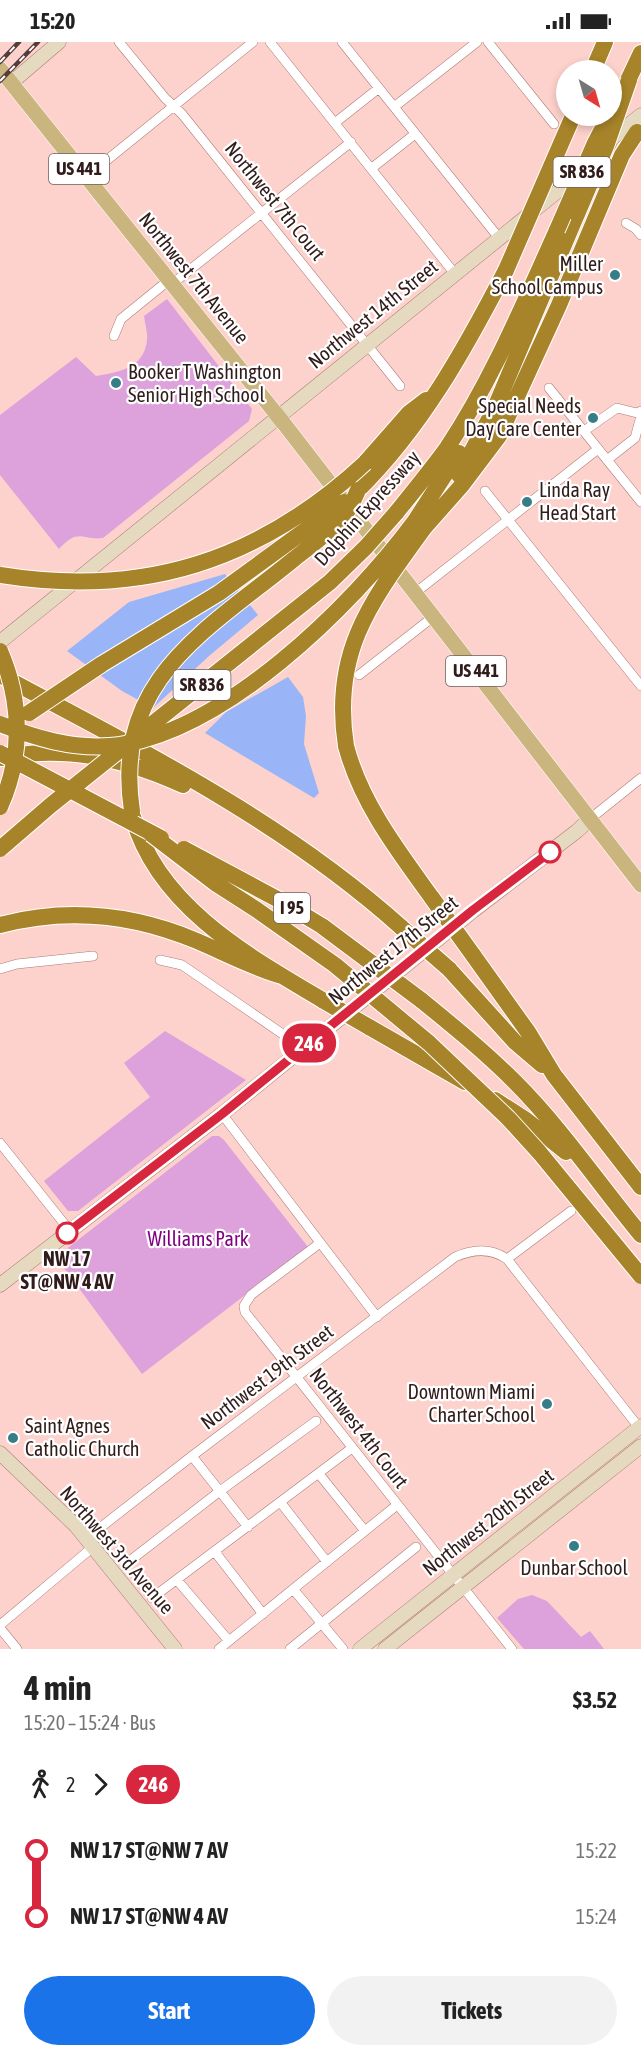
<!DOCTYPE html>
<meta charset="utf-8">
<style>
:root{--surface:#fff;--page:#f2f2f2;--text:#222;--muted:#767676;--accent:#1a73e8}
body{margin:0;font-family:"Asap Condensed",sans-serif;background:var(--page);color:var(--text);height:100vh;display:flex;flex-direction:column;font-size:22px;white-space:nowrap}
*{box-sizing:border-box;margin:0}
p{font-size:20px;color:var(--muted)}
.icon{flex:none;width:33px;height:33px;fill:none;stroke:currentColor;stroke-width:2;stroke-linecap:round;stroke-linejoin:round}
.map{position:relative;height:1607px;overflow:hidden}
.side{display:flex;flex-direction:column;background:var(--surface);flex:1}
.side>*{flex:none}
.badge{padding:0 12px;border-radius:20px;font-size:21px;line-height:39px}
.needle{width:39px;rotate:143deg}
.controls{position:absolute;left:556px;top:18px;display:grid;gap:12px}
.controls a{display:grid;place-items:center;width:66px;height:66px;border-radius:50%;background:var(--surface);box-shadow:0 3px 9px #0003;font-size:30px}
.map>.badge{position:absolute;translate:-50% -50%;box-shadow:0 0 0 3px #fff}
.legs{display:flex;align-items:center;gap:9px;height:66px;padding:0 24px;font-size:20px}
.legs p{margin-inline-start:auto}
.summary{display:flex;align-items:center;justify-content:space-between;height:102px;padding:0 24px}
h1{font-size:33px;font-weight:700;line-height:45px}
.cta{display:flex;gap:12px;margin-top:auto;padding:12px 24px}
.cta a{flex:1;height:69px;border-radius:36px;background:var(--accent);color:#fff;font-size:24px;font-weight:700;line-height:69px;text-align:center}
.cta a+a{background:var(--page);color:var(--text)}
ul{padding:0 24px;list-style:none}
li{display:flex;align-items:center;gap:21px;height:66px;font-size:22px}
li i{display:grid;place-items:center;width:9px;height:100%;margin:0 8px;background:currentColor}
li i::after{content:'';width:15px;height:15px;margin:-8px;border:4px solid;border-radius:50%;background:var(--surface)}
li p{margin-inline-start:auto}
li:first-child i{background:linear-gradient(#0000 50%,currentColor 0)}
li:last-child i{background:linear-gradient(currentColor 50%,#0000 0)}
.status{display:flex;justify-content:space-between;align-items:center;height:42px;padding:0 30px;background:var(--surface);direction:ltr}
.status svg{height:16px;fill:currentColor}
.map>svg:first-child{display:block}
.green{fill:#dda1dc}
.water{fill:#99b5f7}
.lines{fill:none;stroke-linecap:round;stroke-linejoin:round}
.street-casing{stroke:#ac7b75;stroke-width:10}
.secondary-casing{stroke:#ac7b75;stroke-width:15}
.primary-casing{stroke:#fff;stroke-width:16}
.highway-casing{stroke:#fff;stroke-width:18}
.street{stroke:#fff;stroke-width:9}
.secondary{stroke:#e5dabf;stroke-width:14}
.primary{stroke:#cab57f;stroke-width:15}
.highway{stroke:#a78429;stroke-width:16}
.rail-casing{stroke:#553c3a;stroke-width:4.5}
.rail{stroke:#fff;stroke-width:2;stroke-dasharray:7;stroke-linecap:butt}
.highway-bridge-casing{stroke:#fff;stroke-width:18;stroke-linecap:butt}
.highway-bridge{stroke:#a78429;stroke-width:16}
.line-1-casing{stroke:#fff;stroke-width:14}
.line-1{stroke:#d7263d;stroke-width:9}
.poi-dot{fill:#367d87;stroke:#fff;stroke-width:2}
.stop-1-dot{fill:#fff;stroke:#d7263d;stroke-width:3}
.labels{text-anchor:middle;stroke-width:4.5;stroke-linejoin:round;paint-order:stroke}
.shield{fill:#fff;stroke:#6e605f;stroke-width:1.5}
.shield-label{font-size:18px;font-weight:bold;fill:#301c1a}
.street-label{font-size:20px;fill:#301c1a;stroke:#fff}
.poi-label{font-size:20px;fill:#301c1a;stroke:#fff;text-anchor:end}
.park-label{font-size:20px;fill:#7f0083;stroke:#fff}
.stop-label{font-size:20px;font-weight:bold;fill:#301c1a;stroke:#fff}
</style>
<div class="status"><b>15:20</b><svg viewBox="0 0 49 12"><path d="M0 12V9h3v3zM5 12V6h3v6zM10 12V3h3v9zM15 12V0h3v12zM26 1h20v11H26zM47 4h2v5h-2z"/></svg></div>
<div class="map">
<svg width="641" height="1607" viewBox="0 0 641 1607">
<rect width="100%" height="100%" fill="#fed2cc"/>
<path class="green" d="M167 257 252 367 249 379 103 496C82 499 79 485 59 507L0 433V373L76 315 96 334C118 330 144 327 147 298 148 291 145 282 144 274Z
M165 989 246 1038 78 1169H68L44 1139 150 1055 124 1021Z
M212 1094H219L224 1098 308 1205 142 1332 56 1215Z
M532 1553 547 1559 581 1595 590 1589 604 1607H524L497 1576 518 1557Z"/>
<path class="water" d="M225 532 258 573 209 614 153 666 122 649 67 609 129 560Z
M288 635 303 655 306 674 304 702 319 751 314 756 205 691 226 670Z"/>
<g class="lines">
<defs>
<path id="street" d="M119 0 165 56 182 72 400 344
M270 0 455 232
M342 0 499 196
M488 0 554 82
M394 65 477 0
M336 80 379 46
M372 126 415 92
M86 135 253 0
M626 181 636 187 641 193
M172 242 351 100
M114 294 121 277 169 238
M549 346 641 460
M584 389 617 366 637 371 641 369
M607 418 635 396 641 374
M485 449 641 644
M415 551 598 407
M359 633 433 575
M590 777 641 736
M160 918 182 923 303 1006
M0 927 17 922 93 914
M222 1072 377 1275
M0 1101 70 1189
M320 1201 251 1253 244 1264 245 1270 512 1607
M507 1217 571 1169
M192 1414 248 1485
M319 1432 365 1489
M281 1461 327 1520
M87 1496 192 1414 455 1215C473 1207 491 1206 507 1217L641 1388
M215 1510 263 1572
M127 1521 220 1449 316 1379
M177 1538 229 1599
M293 1547 343 1607
M152 1556 352 1406
M0 1583 93 1505
M0 1586 17 1607
M219 1607 397 1463
M290 1607 416 1505"/>
<path id="secondary" d="M11 41 59 0
M608 104 611 97 641 73
M0 600 584 128
M0 1243 222 1072 473 869 577 789 590 777
M0 1411 76 1484 175 1607
M360 1607 641 1384
M385 1607 641 1404"/>
<path id="primary" d="M0 27 285 383 641 843"/>
<path id="highway" d="M593 28 605 0
M622 51 641 11
M365 421 409 371 426 358
M459 433 494 368 577 172
M358 448C422 385 465 307 506 228
M396 471C413 450 431 428 447 406 492 338 524 261 557 188
M415 479 459 411
M424 486 462 443 499 394 559 263 622 113 637 90
M0 633C140 708 283 779 402 886
M346 704C361 761 398 809 432 856
M2 716C64 702 126 717 183 743
M133 775C158 865 250 915 324 959
M0 883C68 865 133 872 197 899 225 911 253 926 282 934
M473 913 528 990 554 1033 641 1145
M449 927 515 1000 542 1023
M421 958C453 984 485 1010 515 1040 561 1086 599 1142 641 1193
M369 985 465 1040
M495 1058 526 1078 566 1110"/>
</defs>
<use href="#street" class="street-casing"/>
<use href="#secondary" class="secondary-casing"/>
<use href="#primary" class="primary-casing"/>
<use href="#highway" class="highway-casing"/>
<use href="#street" class="street"/>
<use href="#secondary" class="secondary"/>
<use href="#primary" class="primary"/>
<use href="#highway" class="highway"/>
<defs>
<path id="rail" d="M0 20 19 0
M0 39 38 0"/>
</defs>
<use href="#rail" class="rail-casing"/>
<use href="#rail" class="rail"/>
<defs>
<path id="highway-bridge" d="M577 172 606 104 629 38
M557 188 595 101 605 82
M506 228 573 74
M0 533C143 556 259 519 365 421
M0 609C22 660 23 714 0 765
M29 671 102 622 219 551 344 460
M0 682C35 696 72 707 110 704 221 694 352 564 415 479
M346 704C331 609 372 558 424 486
M0 711 161 796
M132 769C112 637 206 589 294 517 309 505 338 484 348 468 352 462 355 455 358 448
M151 792 215 841 257 868 335 923 429 1001 508 1076 539 1110 641 1234
M0 807 51 763 330 540 366 505 396 471
M184 807 279 858 322 884 421 958
M432 856 473 913
M402 886 449 927
M324 959 369 985"/>
</defs>
<use href="#highway-bridge" class="highway-bridge-casing"/>
<use href="#highway-bridge" class="highway-bridge"/>
</g>
<g class="lines">
<defs>
<path id="line-1" d="M67 1191 222 1072 473 868 550 810"/>
</defs>
<use href="#line-1" class="line-1-casing"/>
<use href="#line-1" class="line-1"/>
</g>
<g class="poi-dot">
<circle cx="615" cy="233" r="6"/>
<circle cx="116" cy="341" r="6"/>
<circle cx="593" cy="376" r="6"/>
<circle cx="527" cy="460" r="6"/>
<circle cx="547" cy="1362" r="6"/>
<circle cx="13" cy="1396" r="6"/>
<circle cx="574" cy="1504" r="6"/>
</g>
<g class="stop-1-dot">
<circle cx="550" cy="810" r="10"/>
<circle cx="67" cy="1191" r="10"/>
</g>
<g class="labels">
<g class="shield">
<rect x="49" y="112" width="60" height="30" rx="4.5"/>
<rect x="553.5" y="115" width="57" height="30" rx="4.5"/>
<rect x="446" y="614" width="60" height="30" rx="4.5"/>
<rect x="173.5" y="628" width="57" height="30" rx="4.5"/>
<rect x="274" y="851" width="36" height="30" rx="4.5"/>
</g>
<g class="shield-label">
<text x="79" y="133">US 441</text>
<text x="582" y="136">SR 836</text>
<text x="476" y="635">US 441</text>
<text x="202" y="649">SR 836</text>
<text x="292" y="872">I 95</text>
</g>
<g class="street-label">
<text transform="translate(275 159) rotate(51)" y="7">Northwest 7th Court</text>
<text transform="translate(194 236) rotate(51)" y="7">Northwest 7th Avenue</text>
<text transform="translate(373 272) rotate(-39)" y="7">Northwest 14th Street</text>
<text transform="translate(367 466) rotate(-48)" y="7">Dolphin Expressway</text>
<text transform="translate(393 908) rotate(-39)" y="7">Northwest 17th Street</text>
<text transform="translate(267 1335) rotate(-37)" y="7">Northwest 19th Street</text>
<text transform="translate(359 1386) rotate(52)" y="7">Northwest 4th Court</text>
<text transform="translate(488 1480) rotate(-38)" y="7">Northwest 20th Street</text>
<text transform="translate(117 1508) rotate(49)" y="7">Northwest 3rd Avenue</text>
</g>
<g class="poi-label">
<text x="603" y="229">Miller<tspan x="603" dy="23">School Campus</tspan></text>
<text x="128" y="337" text-anchor="start">Booker T Washington<tspan x="128" dy="23">Senior High School</tspan></text>
<text x="581" y="371">Special Needs<tspan x="581" dy="23">Day Care Center</tspan></text>
<text x="539" y="455" text-anchor="start">Linda Ray<tspan x="539" dy="23">Head Start</tspan></text>
<text x="535" y="1357">Downtown Miami<tspan x="535" dy="23">Charter School</tspan></text>
<text x="25" y="1391" text-anchor="start">Saint Agnes<tspan x="25" dy="23">Catholic Church</tspan></text>
<text x="574" y="1533" text-anchor="middle">Dunbar School</text>
</g>
<g class="park-label">
<text x="198" y="1204">Williams Park</text>
</g>
<g class="stop-label">
<text x="67" y="1224">NW 17<tspan x="67" dy="23">ST@NW 4 AV</tspan></text>
</g>
</g>
</svg>
<div class="controls">
<a><svg class="needle" viewBox="-14 -14 28 28"><path d="M0-13l5 13h-10z" fill="#e53935"/><path d="M0 13l5-13h-10z" fill="#767676"/></svg></a>
</div>
<b class="badge" style="left:309px;top:1001px;background:#d7263d;color:#fff">246</b>
</div>
<section class="side">
<div class="summary"><div><h1>4 min</h1><p>15:20 – 15:24 · Bus</p></div><b>$3.52</b></div>
<div class="legs"><svg class="icon" aria-label="walk" viewBox="0 0 24 24"><circle cx="13" cy="4" r="2"/><path d="M13 8l-2 6 4 7M11 14l-3 7M7 12l3-4h3l4 4"/></svg>2<svg class="icon" aria-label="forward" viewBox="0 0 24 24"><path d="M9 5l7 7-7 7"/></svg><b class="badge" style="background:#d7263d;color:#fff">246</b></div>
<ul>
<li><i style="color:#d7263d"></i><b>NW 17 ST@NW 7 AV</b><p>15:22</p></li>
<li><i style="color:#d7263d"></i><b>NW 17 ST@NW 4 AV</b><p>15:24</p></li>
</ul>
<div class="cta"><a>Start</a><a>Tickets</a></div>
</section>
